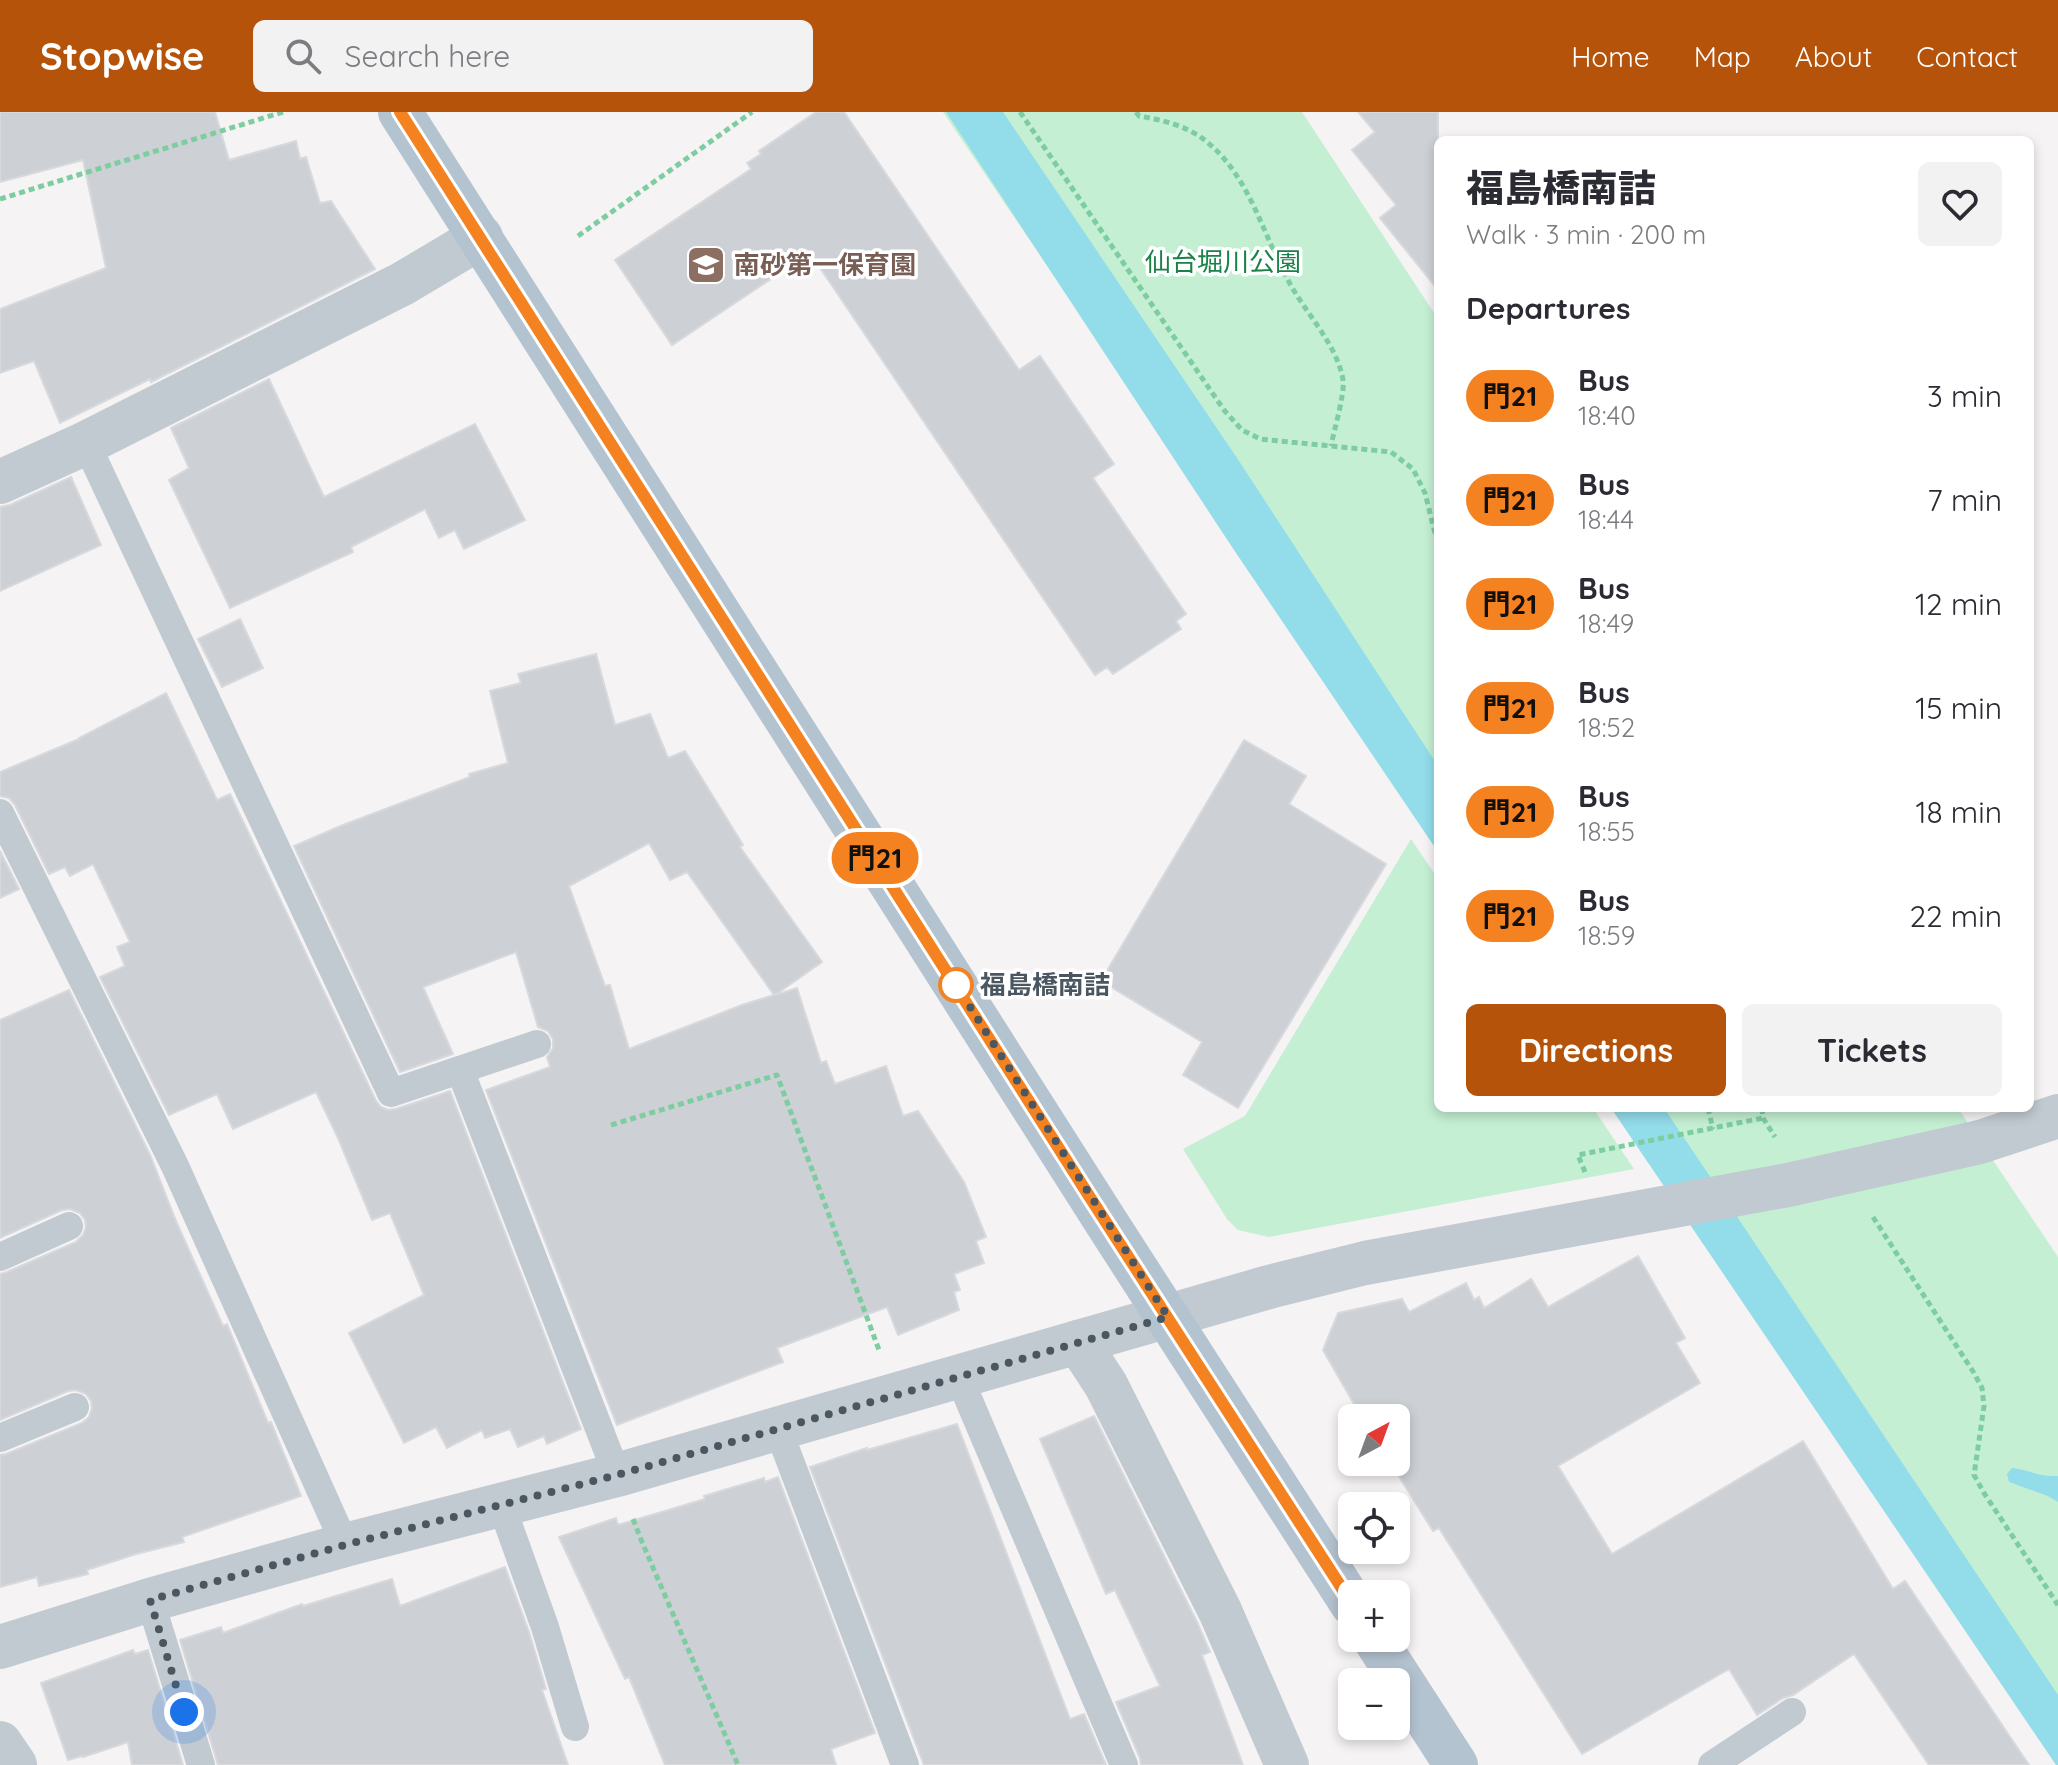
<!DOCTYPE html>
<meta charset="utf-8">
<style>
:root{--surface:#fff;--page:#f2f2f3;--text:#2b2b33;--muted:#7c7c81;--accent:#b45309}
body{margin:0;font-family:Quicksand,"Noto Sans JP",sans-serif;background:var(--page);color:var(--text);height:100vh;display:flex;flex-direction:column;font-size:30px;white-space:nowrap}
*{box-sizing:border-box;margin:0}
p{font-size:26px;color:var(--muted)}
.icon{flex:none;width:44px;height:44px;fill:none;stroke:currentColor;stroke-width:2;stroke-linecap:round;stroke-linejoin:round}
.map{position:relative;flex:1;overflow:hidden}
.panel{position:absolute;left:1434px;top:24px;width:600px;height:976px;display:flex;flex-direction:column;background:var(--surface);border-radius:12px;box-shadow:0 4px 12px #0003}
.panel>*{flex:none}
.badge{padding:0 16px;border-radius:26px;font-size:28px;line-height:52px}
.needle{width:52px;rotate:41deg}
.fabs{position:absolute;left:1338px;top:1292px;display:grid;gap:16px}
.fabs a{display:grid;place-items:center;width:72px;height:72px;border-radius:12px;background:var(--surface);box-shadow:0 4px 12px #0003;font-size:40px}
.you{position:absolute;width:40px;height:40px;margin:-20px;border:6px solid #fff;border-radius:50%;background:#1a73e8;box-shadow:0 0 0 12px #1a73e833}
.map>.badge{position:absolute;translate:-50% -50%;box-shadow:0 0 0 4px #fff}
h2{padding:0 32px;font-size:30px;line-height:72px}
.round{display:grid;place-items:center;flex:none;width:84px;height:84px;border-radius:12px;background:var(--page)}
.overview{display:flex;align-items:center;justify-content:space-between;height:136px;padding:0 32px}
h1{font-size:38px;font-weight:800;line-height:60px}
.cta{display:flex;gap:16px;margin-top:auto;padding:16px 32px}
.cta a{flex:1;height:92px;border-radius:12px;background:var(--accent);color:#fff;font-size:32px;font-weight:800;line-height:92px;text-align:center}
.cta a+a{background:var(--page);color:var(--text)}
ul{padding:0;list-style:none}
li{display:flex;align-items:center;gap:24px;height:104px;padding:0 32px}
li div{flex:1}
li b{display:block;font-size:30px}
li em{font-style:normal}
li .badge{min-width:88px;font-weight:700;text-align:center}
header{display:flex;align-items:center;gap:48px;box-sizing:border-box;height:112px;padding:0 40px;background:var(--accent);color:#fff}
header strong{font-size:38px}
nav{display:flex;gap:44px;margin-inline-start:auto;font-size:28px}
.search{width:560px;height:72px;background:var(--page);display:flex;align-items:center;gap:20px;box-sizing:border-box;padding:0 28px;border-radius:12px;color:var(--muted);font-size:30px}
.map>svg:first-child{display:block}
.green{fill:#c4efd3}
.water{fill:#93dcea}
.building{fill:#cdd0d5;stroke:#d7d9dd;stroke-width:2;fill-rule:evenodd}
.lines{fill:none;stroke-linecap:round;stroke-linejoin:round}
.path{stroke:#7dcda1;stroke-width:5;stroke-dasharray:6 4;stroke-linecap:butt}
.service{stroke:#c1cad1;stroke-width:28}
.minor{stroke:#c1cad1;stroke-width:44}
.tertiary{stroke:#c1cad1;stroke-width:44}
.primary{stroke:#b4c3d0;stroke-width:44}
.line-casing{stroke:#fff;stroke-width:18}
.line{stroke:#f58220;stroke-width:12}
.walk{stroke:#4b5760;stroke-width:8;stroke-dasharray:0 14.4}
.stop-dot{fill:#fff;stroke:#f58220;stroke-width:4}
.labels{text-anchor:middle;stroke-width:7;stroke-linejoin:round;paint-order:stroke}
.park-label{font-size:26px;fill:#1b8149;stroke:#fff}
.education-label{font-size:26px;font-weight:bold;fill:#785e54;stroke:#fff;text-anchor:start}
.stop-label{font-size:26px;font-weight:bold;fill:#4b5760;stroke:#fff;text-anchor:start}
</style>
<header>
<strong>Stopwise</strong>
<div class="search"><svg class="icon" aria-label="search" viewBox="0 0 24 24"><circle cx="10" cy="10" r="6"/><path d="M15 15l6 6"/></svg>Search here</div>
<nav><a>Home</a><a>Map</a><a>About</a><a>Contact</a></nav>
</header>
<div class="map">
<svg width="2058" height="1653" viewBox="0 0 2058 1653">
<rect width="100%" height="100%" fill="#f5f3f3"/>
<path class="green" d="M943 0H1302L1438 207V732Z
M1411 727 1438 767V996H1593L1634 1057 1269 1125 1238 1118 1227 1107 1183 1037 1245 1004Z
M1616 996H1958L2058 1145V1653Z"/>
<path class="water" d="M946 0H1003L1239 349 1438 654V740L1232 435Z
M1611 996H1664L2058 1583V1653H2056Z
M2012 1356C2031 1358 2037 1365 2058 1364V1390L2048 1384 2009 1370 2007 1362Z"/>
<path class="building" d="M0 0H215L229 48 296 29 300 47 306 45 320 91 331 89 375 157 151 270 150 267 60 311 34 249 0 261V197L106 156 83 48 0 70Z
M816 0H844L1019 258 1040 244 1114 352 1093 366 1186 502 1176 509 1181 517 1113 562 1107 555 1095 563 810 141 672 233 615 148 751 57 747 51 761 42 759 39Z
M1358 0H1438V178L1380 106 1396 93 1352 38 1375 20Z
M269 267 324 385 475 312 525 408 464 437 455 418 439 426 425 397 351 435 353 440 230 496 169 368 189 356 171 316Z
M71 365 101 433 0 479V395L10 393Z
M240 507 263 556 222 575 198 527Z
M596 542 615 613 650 602 668 646 685 639 743 733 740 735 822 850 775 883 797 876 821 951 826 949 835 972 886 954 903 1004 918 999 964 1070 986 1125 976 1129 984 1151 954 1162 960 1178 954 1180 959 1198 898 1223 887 1195 777 1236 783 1250 617 1313 486 978 550 955 547 945 553 936V927L548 919 538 915 516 840 423 875 453 942 400 960 294 734 343 713 470 665 469 662 508 651 490 579 521 571 518 562ZM649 731 670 768 687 760 774 883 742 893 629 937 610 873 605 874 569 774Z
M166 581 217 688 230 682 376 989 381 995 388 998 396 997 450 979 581 1317 547 1332 544 1324 518 1335 510 1317 485 1326 482 1318 447 1336 436 1315 404 1331 349 1221 424 1183 390 1101 372 1108 338 1026 316 980 233 1017 217 982 169 1003 100 865 125 854 117 835 130 830 93 752 70 764 65 755 49 762 15 693 9 686 0 684V660L79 627V626Z
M1244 628 1306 664 1289 692 1386 752 1238 996 1183 963 1202 930 1101 869Z
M0 739 19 777 0 786Z
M69 878 150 1043 176 1109 223 1214 227 1212 268 1311 271 1310 301 1384 182 1425 184 1430 136 1442 87 1458 88 1462 39 1474 37 1465 0 1475V1343L6 1342 82 1311 89 1305 92 1296 91 1289 86 1282 76 1278 68 1279 0 1308V1162L7 1160 76 1130 83 1123 86 1115 85 1108 80 1101 70 1097 62 1098 0 1126V908Z
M1638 1144 1685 1226 1676 1231 1700 1271 1558 1354 1612 1442 1803 1329 1893 1477 1905 1469 2029 1653H1929L1854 1542 1793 1583 1783 1586 1757 1603 1729 1557 1582 1642 1439 1416 1433 1419 1390 1350H1396V1306H1362L1323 1238 1338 1201 1402 1187 1409 1200 1466 1171 1474 1188 1479 1185 1484 1196 1531 1167 1548 1195Z
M1094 1304 1197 1510 1210 1540 1202 1543 1243 1653H1141L1140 1646 1116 1590 1160 1574 1115 1478 1106 1482 1040 1327Z
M957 1312 1070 1607 1084 1602 1106 1653H924L810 1355 867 1336V1338Z
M778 1365 875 1621 831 1637 836 1653H665L629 1565 625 1567 559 1425 616 1406 618 1413 705 1387 704 1384 764 1366 765 1370Z
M505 1455 529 1520 546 1577 542 1578 568 1653H218L180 1528 221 1515 223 1521 302 1492 303 1494 392 1467 400 1494Z
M133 1538 135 1542 148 1538 183 1653H132L128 1630 83 1645 82 1644 68 1648 41 1571Z"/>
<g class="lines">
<path class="path" d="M1020 0 1224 298 1242 318 1260 327 1391 340 1413 357 1425 381 1438 433
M1136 0 1139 4C1163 8 1188 14 1207 30 1249 64 1262 120 1287 166 1303 199 1337 231 1343 268 1345 282 1334 318 1331 334
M0 87 283 0
M578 124 752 0
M1708 996 1713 1017
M1762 996 1763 1006 1775 1025
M611 1013 777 963 879 1238
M1585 1060 1578 1043 1763 1006
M1873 1105 1974 1261 1982 1276 1984 1294 1974 1363 1984 1381 2058 1493
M633 1407 642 1430 738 1653"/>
<path class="service" d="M86 331 391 981 537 932
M0 701 175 1054 345 1433
M460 958 617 1363
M0 1145 69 1114
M959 1265 1124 1653
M778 1317 905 1653
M0 1326 75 1295
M501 1392 545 1515 575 1615
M150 1488 201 1653
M1712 1653 1792 1600"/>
<path class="minor" d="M0 370 86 331 402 172 481 125
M1078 1230 1106 1273 1220 1499 1287 1653"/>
<path class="tertiary" d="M0 1535 150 1488 345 1433 617 1363 1269 1175 1365 1151 1788 1073 1980 1030 2058 1004
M0 1631 15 1653"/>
<path class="primary" d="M400 0 1108 1113 1352 1492
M1374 1526 1456 1653"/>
</g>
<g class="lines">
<defs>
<path id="line" d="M400 0 1091 1087 1352 1492"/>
</defs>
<use href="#line" class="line-casing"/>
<use href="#line" class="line"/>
<path class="walk" d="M184 1600 150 1488 345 1433 617 1363 1168 1205 956 873"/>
</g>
<defs>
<symbol id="school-square" viewBox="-11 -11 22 22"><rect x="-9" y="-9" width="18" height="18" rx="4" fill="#8d6e63" stroke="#fff"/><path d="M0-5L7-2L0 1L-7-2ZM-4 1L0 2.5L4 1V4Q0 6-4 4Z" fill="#fff"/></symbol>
</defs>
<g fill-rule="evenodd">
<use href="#school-square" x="684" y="131" width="44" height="44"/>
</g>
<circle class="stop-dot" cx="956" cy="873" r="16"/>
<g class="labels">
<g class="park-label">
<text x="1223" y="159">仙台堀川公園</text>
</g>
<g class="education-label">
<text x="734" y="162">南砂第一保育園</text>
</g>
<g class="stop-label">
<text x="980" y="882">福島橋南詰</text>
</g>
</g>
</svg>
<div class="fabs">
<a><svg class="needle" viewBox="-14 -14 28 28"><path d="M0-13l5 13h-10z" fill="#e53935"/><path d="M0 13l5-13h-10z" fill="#7c7c81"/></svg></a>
<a><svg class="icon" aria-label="locate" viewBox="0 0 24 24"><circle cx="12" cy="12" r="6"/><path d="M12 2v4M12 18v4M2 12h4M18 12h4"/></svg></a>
<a>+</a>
<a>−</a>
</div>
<div class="you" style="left:184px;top:1600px"></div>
<b class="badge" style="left:875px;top:746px;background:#f58220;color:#111">門21</b>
<section class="panel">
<div class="overview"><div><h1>福島橋南詰</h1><p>Walk · 3 min · 200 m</p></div><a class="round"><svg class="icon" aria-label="heart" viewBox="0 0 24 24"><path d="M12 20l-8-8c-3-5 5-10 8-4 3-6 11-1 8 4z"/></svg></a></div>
<h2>Departures</h2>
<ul>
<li><span class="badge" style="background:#f58220;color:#111">門21</span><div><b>Bus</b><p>18:40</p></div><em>3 min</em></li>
<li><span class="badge" style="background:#f58220;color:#111">門21</span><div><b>Bus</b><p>18:44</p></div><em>7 min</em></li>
<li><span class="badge" style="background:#f58220;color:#111">門21</span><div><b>Bus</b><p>18:49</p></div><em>12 min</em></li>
<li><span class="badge" style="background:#f58220;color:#111">門21</span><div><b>Bus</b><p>18:52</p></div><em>15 min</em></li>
<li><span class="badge" style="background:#f58220;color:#111">門21</span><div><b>Bus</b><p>18:55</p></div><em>18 min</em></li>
<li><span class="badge" style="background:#f58220;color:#111">門21</span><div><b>Bus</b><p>18:59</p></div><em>22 min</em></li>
</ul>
<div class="cta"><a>Directions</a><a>Tickets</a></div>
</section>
</div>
